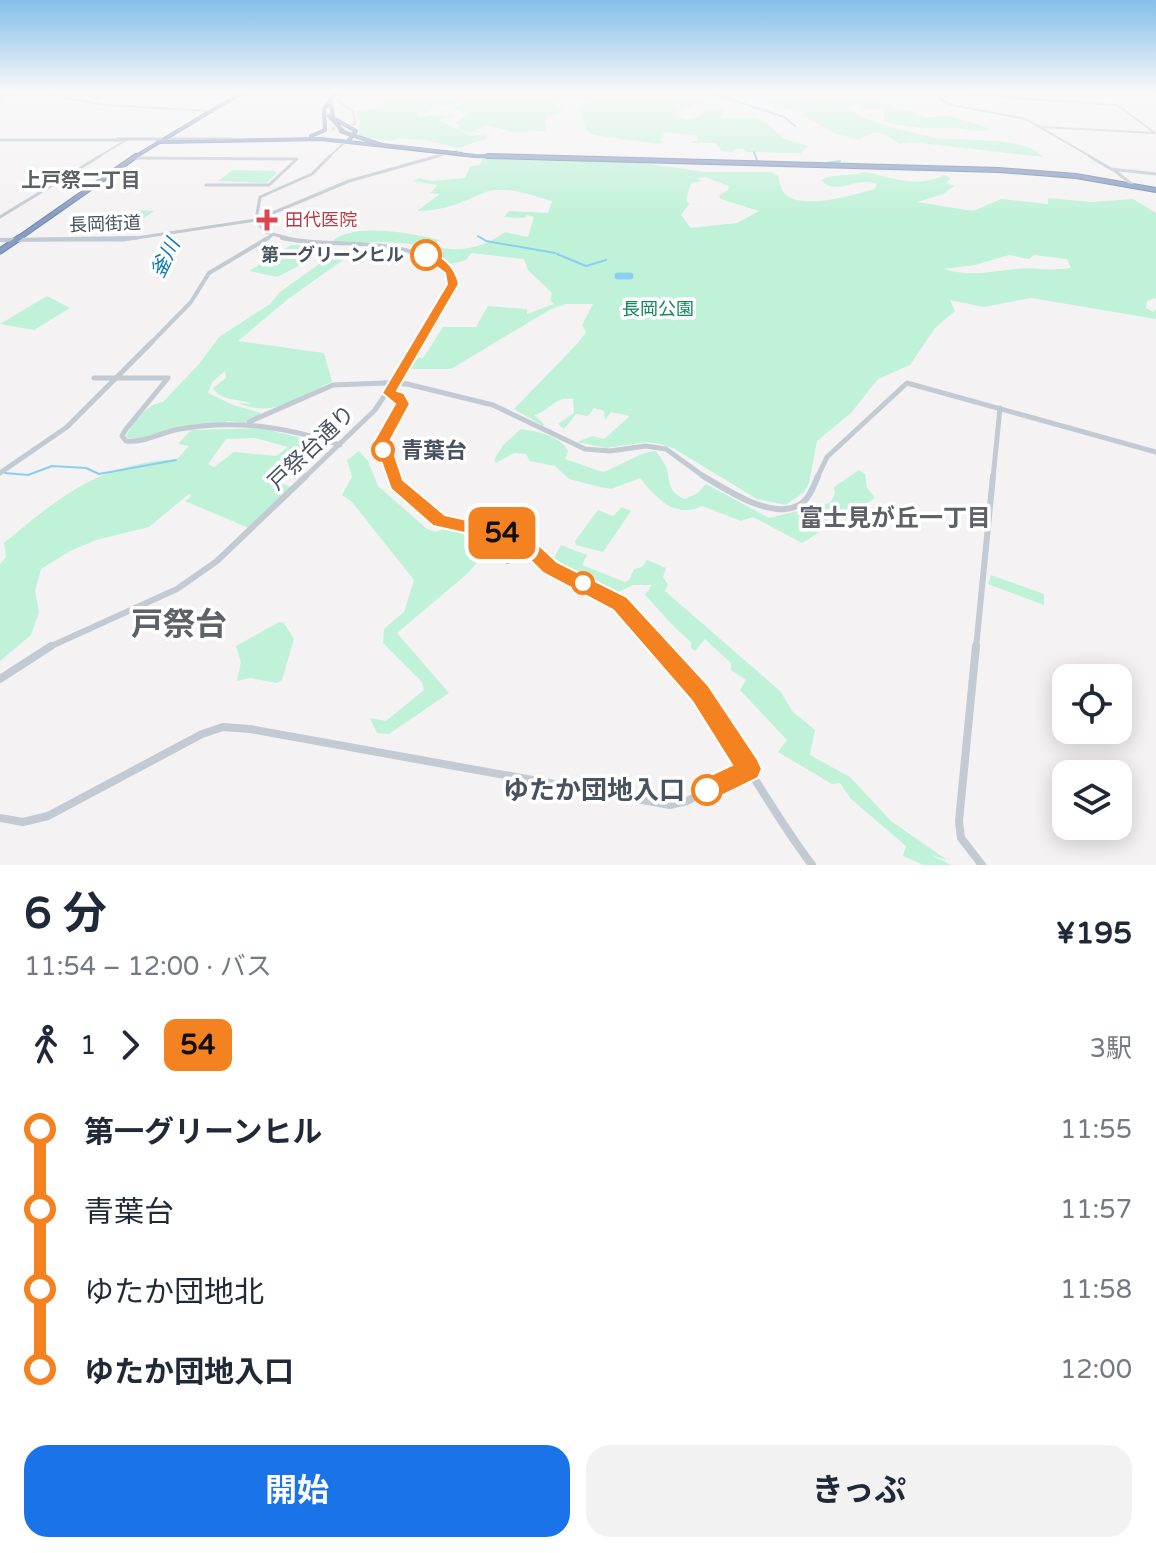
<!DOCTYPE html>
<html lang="ja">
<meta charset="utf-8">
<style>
:root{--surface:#fff;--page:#f2f2f3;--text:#1f2937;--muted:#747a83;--accent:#1a73e8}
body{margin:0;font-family:"Varela Round","Noto Sans JP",sans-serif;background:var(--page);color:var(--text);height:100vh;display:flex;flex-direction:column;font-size:30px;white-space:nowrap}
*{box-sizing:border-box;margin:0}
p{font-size:26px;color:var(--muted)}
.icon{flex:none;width:44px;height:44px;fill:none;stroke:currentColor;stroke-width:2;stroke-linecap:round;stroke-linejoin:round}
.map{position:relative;height:865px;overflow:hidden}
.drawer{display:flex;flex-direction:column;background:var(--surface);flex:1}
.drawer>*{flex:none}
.badge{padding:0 16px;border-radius:12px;font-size:28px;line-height:52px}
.controls{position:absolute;left:1052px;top:664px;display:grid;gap:16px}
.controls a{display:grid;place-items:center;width:80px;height:80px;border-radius:16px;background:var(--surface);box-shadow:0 4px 20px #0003;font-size:40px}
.map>.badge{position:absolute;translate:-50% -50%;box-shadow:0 0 0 4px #fff}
.legs{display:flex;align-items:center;gap:12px;height:88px;padding:0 24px;font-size:26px}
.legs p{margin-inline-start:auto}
.overview{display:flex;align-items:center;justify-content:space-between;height:136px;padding:0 24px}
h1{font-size:44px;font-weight:700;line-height:60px}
.cta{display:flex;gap:16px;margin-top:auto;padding:16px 24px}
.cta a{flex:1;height:92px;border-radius:24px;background:var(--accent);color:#fff;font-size:32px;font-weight:700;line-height:92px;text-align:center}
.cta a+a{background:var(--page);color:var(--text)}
ul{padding:0 24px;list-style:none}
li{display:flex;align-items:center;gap:28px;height:80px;font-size:30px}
li i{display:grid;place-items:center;width:12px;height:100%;margin:0 10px;background:currentColor}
li i::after{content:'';width:20px;height:20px;margin:-10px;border:6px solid;border-radius:50%;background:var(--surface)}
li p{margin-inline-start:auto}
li:first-child i{background:linear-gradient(#0000 50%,currentColor 0)}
li:last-child i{background:linear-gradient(currentColor 50%,#0000 0)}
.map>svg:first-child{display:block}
.green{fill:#c0f2d9;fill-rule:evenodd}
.water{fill:#8bcff0}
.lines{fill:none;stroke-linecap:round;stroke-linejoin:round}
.stream{stroke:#8bcff0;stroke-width:2}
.river{stroke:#8bcff0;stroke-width:7}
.highway-tunnel{stroke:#d2d2d5;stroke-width:3;stroke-dasharray:3 2;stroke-linecap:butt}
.highway-far2-casing{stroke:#7388ad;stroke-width:4}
.highway-far1-casing{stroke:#7388ad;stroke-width:6}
.highway-casing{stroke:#7388ad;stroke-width:7}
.minor-far5{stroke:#c2cad3;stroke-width:2}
.minor-far4{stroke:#c2cad3;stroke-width:3}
.minor-far3{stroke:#c2cad3;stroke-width:4}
.minor-far2{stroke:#c2cad3;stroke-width:5}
.minor-far1{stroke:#c2cad3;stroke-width:6}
.minor{stroke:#c2cad3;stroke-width:8}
.major{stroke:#b1bdd1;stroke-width:3}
.highway-far2{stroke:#889dc2;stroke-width:3}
.highway-far1{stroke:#889dc2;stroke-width:4}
.highway{stroke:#889dc2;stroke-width:5}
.highway-bridge-casing{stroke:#7388ad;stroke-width:4;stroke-linecap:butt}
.minor-bridge{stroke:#c2cad3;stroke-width:5}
.highway-bridge{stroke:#889dc2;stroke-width:3}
.line-1{fill:#f58220;stroke:#fff;stroke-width:2}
.health-dot{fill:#e0444e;stroke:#fff;stroke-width:3}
.stop-1-dot{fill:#fff;stroke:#f58220;stroke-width:4}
.labels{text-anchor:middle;stroke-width:7;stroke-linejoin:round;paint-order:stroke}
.far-health-label{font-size:18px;fill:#be3a42;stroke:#fff;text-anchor:start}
.far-street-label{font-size:18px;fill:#485260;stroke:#fff}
.far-stop-label{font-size:18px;font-weight:bold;fill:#485260;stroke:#fff;text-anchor:end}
.far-park-label{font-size:18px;fill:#14875c;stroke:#fff}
.far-neighbourhood-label{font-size:20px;font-weight:bold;fill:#5e6167;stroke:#fff}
.far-water-label{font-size:20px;font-style:italic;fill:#077ab5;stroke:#fff}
.street-label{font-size:22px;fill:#485260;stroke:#fff}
.stop-label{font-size:22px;font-weight:bold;fill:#485260;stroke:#fff;text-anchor:start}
.neighbourhood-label{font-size:24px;font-weight:bold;fill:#5e6167;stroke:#fff}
.near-stop-label{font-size:26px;font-weight:bold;fill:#485260;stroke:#fff;text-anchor:end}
.near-quarter-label{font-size:32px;font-weight:bold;fill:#5e6167;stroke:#fff}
</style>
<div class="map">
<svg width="1156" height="865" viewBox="0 0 1156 865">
<rect width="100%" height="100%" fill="#f4f2f2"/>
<path class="green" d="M397 93H643L670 102 700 98 704 101 673 113C688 122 695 121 707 109L723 110 722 118H756L767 123 784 139 808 146 801 153 746 152 743 149H734L733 152 722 151 715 143H691L698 140 696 135 665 132 660 140 663 143 658 144 594 135 587 131 579 107 597 101H554L553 104 563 112 546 117V131L516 132 485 125 469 133 458 129 470 136 487 134 486 139 458 148 426 140 399 138 392 141 359 136 360 123 356 111C373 110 387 106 397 93ZM468 99 471 100 453 108 467 114 455 124 461 126 456 129 440 120 455 116 431 115 420 118 416 114Z
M757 93H815L889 103 896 109 911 110 925 118 947 115 991 129C978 134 966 128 953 128 928 129 908 128 884 121V110L861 108 860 105 844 106C869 123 903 131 933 137 963 143 1021 134 1043 157L912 142 899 144 887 135 875 132 859 139 836 134 803 116 804 112 776 107Z
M483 158 636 162 705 172H771L778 176C780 182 780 189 785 194 804 211 855 194 875 189L877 184C855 176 837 197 821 180 832 173 851 177 865 172 890 177 919 189 944 175L951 178 946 183 954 186 943 194 917 202 973 211 1001 199 1048 204V198L1091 202 1133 199 1156 213V298L1147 301 1146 308 1153 312 1156 310V319L1031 298 984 307 950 300 955 311 935 328 910 365 878 379 851 413 817 441 809 483 804 492 786 505 757 499 673 448 661 444 647 442 606 448 577 442 592 436 604 439 630 416 611 412 605 420 604 411 594 408 588 416 576 414 564 429 558 424 574 413 573 399C555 395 549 412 534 415L544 424 543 426 514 409 578 343 586 332 582 325 593 304H566L551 309 451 369H409L413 358H423L443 327H476L488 306 527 309V314L554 304 550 300 552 293 528 270 524 259 471 253 466 260 448 265 436 256 420 251 419 246C387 238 363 245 331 242 353 222 412 233 439 240L433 245C455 255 488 246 505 232L528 237 534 217 527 215 524 218 504 217 509 211 548 213 552 201C532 196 505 184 483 193 457 204 447 210 417 211L440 194 430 193 438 185 413 181 419 178 432 181 465 178 470 166 480 165ZM705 177 729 186 728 190 719 196 721 199 759 211 737 223 691 228 681 215 689 204 686 200 691 183 701 181 698 178ZM1009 255 1029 259 1034 255 1067 259 1071 268C1052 271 1033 267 1014 269 989 272 968 277 944 269L975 265Z
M233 170 274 171 277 173 266 183 218 181Z
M136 210 154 211 125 232 94 230 111 219 126 217Z
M291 245 318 246 322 249 310 260 277 277 249 271Z
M336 252 344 254 343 260 288 299 238 341 324 353 332 382C299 396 275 419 238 403L252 404C239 398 222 402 213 388L226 378 225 371 212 382 208 393 233 405 261 413 259 416 243 423 228 421 225 424 168 429 147 438H126C129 424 149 403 163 402L200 363 219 337 270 304 280 292Z
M47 296 70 308 34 330 0 324Z
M261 428 313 441 275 475V481L291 487 249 528 185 501 192 496 189 494 149 527 96 540 70 551 41 569 35 591 39 612 31 635 0 661V564L6 557 4 543C62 495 99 464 177 459L189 446 178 444 191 430ZM255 438 288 447 276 456 234 452 214 467 208 464 226 439Z
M521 429C537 431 561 436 568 451L565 459 603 472C618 467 642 451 656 451 659 456 665 463 667 469 670 482 668 493 685 499L698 493 706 484 769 518 830 503 835 494 834 487 859 470 865 474 867 488 875 498 802 543 753 517 741 521 702 506C675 519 656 498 640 478L611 489 600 487 569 479 555 466 530 461 526 454 514 453 496 463 494 460 503 445Z
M359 451 368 461 378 486 427 529 436 532 447 528 493 535 481 548 486 552 467 574 397 633 449 693 389 734 377 733 370 718 386 721 424 690 422 682 383 643 384 629 404 612 414 580 352 502 342 495 352 477 347 460Z
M622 507 631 511 603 552 576 545 575 541 598 510 613 516Z
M561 545 587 555 582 565 625 582 629 580 634 569 642 567 647 560 666 568 663 577 668 585 665 591 780 691 793 712 815 730 810 755 850 777 891 821 947 860 931 855 951 865H924L903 856 906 846 851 799 840 783 832 784 778 752 787 740 740 690 746 680 731 670V663L705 639 695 651 691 648V642C671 625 662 613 645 595L652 585H633L614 594 550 565Z
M991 575 1044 594V605L988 584Z
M279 622 284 623 294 639 282 680 277 683 250 678 237 681 241 662 236 646Z"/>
<path class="water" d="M482 539 515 543 530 556H520L515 562 507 564 481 548Z"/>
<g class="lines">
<path class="stream" d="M712 93 784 117 795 126
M754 152 757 160
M827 163 840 161
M478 236 486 241 555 253
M557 254 586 266 606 260
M5 473 28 475 52 466 86 468 99 474 176 460"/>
<path class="river" d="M618 276H630"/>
<path class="highway-tunnel" d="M332 129 342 128"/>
<defs>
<path id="highway-far2" d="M331 104 333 118 356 131 349 140
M329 116 343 131
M311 136 325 130 324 109 336 93
M158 142 321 139 475 156 563 158
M133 158 241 93"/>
<path id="highway-far1" d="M488 156 999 170 1076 176 1156 190
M16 240 136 156"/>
<path id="highway" d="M0 251 19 238"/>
</defs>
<use href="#highway-far2" class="highway-far2-casing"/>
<use href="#highway-far1" class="highway-far1-casing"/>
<use href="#highway" class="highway-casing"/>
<path class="minor-far5" d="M40 93 105 105 209 111
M936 93 941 100 952 105 1026 119 1093 158
M945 93 1117 105 1155 133 1042 127
M341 94 339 102 353 111 355 124 349 127
M96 158 128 139
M133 158H190
M328 158 347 140
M431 158 457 151"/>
<path class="minor-far4" d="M1089 156 1111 169 1156 174
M133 158 297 159 269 185H206
M1114 170 1134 186
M0 217 100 156
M0 240H123L256 220 349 181 438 156
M264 240 271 236
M295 240 265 232 256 220 260 197 312 174 330 156"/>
<path class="minor-far3" d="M282 238C336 250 407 232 450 274V292L418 344
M0 240 136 238
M150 344 191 302 209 273 268 238"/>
<path class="minor-far2" d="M94 378H168L126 429 122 436 126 441C146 443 161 432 180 429 236 419 287 427 340 445
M407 384 493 405 585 449 610 451 646 446 666 449 706 478
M389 393 402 402 382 441 395 478
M249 422 333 385 385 383
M0 473 67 427 152 342
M304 478 375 410 420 342
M817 478 827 457 907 383 1156 452
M993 478 1000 408"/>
<path class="minor-far1" d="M394 476 397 484 440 521 519 538 550 567 620 604 662 648
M703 476C726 489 769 519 797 506 809 501 813 487 818 476
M47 648 177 589 217 561 306 476
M976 648 993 476"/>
<path class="minor" d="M660 646C722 712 758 794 812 865
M976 646 959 821 961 838 982 865
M0 679 51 646
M0 818 23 822 48 816 202 734 223 727 250 729 670 805 687 801 749 769"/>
<path class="major" d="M0 98 18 93
M118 139H162
M171 139H231
M0 140H121"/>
<use href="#highway-far2" class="highway-far2"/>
<use href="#highway-far1" class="highway-far1"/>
<use href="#highway" class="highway"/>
<defs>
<path id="highway-bridge" d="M340 131 382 145 462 154"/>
</defs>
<use href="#highway-bridge" class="highway-bridge-casing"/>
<path class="minor-bridge" d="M385 383 407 384"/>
<use href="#highway-bridge" class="highway-bridge"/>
</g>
<linearGradient id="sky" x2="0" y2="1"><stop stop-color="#83bfeb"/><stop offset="0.43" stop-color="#faf9f9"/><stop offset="1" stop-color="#faf9f9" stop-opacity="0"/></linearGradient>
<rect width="1156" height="215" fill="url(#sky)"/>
<path class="line-1" d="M423 252C441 252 455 266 459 284L397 391 404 393 410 404 390 441 403 480 445 515 526 533 557 562 627 597 708 685 758 760 762 769 758 778 707 803 698 799 695 790 698 781 732 765 692 701 613 610 543 573 514 544 433 526 391 489 374 441 395 404 382 393 447 284 445 273 423 257Z"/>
<path class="health-dot" d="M263 208h8v8h8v8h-8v8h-8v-8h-8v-8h8z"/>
<g class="stop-1-dot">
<circle cx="426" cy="255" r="14"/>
<circle cx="383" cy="450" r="10"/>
<circle cx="583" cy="583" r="10"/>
<circle cx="707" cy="790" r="14"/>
</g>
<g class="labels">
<g class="far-health-label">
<text x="285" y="226">田代医院</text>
</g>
<g class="far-street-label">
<text transform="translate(105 224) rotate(-2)" y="6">長岡街道</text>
</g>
<g class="far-stop-label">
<text x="404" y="261">第一グリーンヒル</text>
</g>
<g class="far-park-label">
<text x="658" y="315">長岡公園</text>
</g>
<g class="far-neighbourhood-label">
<text x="81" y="187">上戸祭二丁目</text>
</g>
<g class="far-water-label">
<text transform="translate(165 258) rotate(-64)" y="7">釜川</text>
</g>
<g class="street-label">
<text transform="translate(311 447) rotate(-44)" y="8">戸祭台通り</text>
</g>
<g class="stop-label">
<text x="401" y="458">青葉台</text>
</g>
<g class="neighbourhood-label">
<text x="895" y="526">富士見が丘一丁目</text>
</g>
<g class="near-stop-label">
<text x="685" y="799">ゆたか団地入口</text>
</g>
<g class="near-quarter-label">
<text x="179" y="635">戸祭台</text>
</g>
</g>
</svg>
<div class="controls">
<a><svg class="icon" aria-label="locate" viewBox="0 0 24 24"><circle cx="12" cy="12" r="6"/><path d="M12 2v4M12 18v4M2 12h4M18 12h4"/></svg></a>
<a><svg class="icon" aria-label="layers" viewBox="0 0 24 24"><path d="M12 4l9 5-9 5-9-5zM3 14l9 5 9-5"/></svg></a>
</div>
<b class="badge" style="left:502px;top:533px;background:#f58220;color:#111">54</b>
</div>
<section class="drawer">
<div class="overview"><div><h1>6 分</h1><p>11:54 – 12:00 · バス</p></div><b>¥195</b></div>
<div class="legs"><svg class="icon" aria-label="walk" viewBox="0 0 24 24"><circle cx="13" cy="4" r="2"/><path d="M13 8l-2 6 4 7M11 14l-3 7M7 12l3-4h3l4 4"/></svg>1<svg class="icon" aria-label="forward" viewBox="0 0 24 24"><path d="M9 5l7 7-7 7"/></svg><b class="badge" style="background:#f58220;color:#111">54</b><p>3駅</p></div>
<ul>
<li><i style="color:#f58220"></i><b>第一グリーンヒル</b><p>11:55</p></li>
<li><i style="color:#f58220"></i><span>青葉台</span><p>11:57</p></li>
<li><i style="color:#f58220"></i><span>ゆたか団地北</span><p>11:58</p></li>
<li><i style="color:#f58220"></i><b>ゆたか団地入口</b><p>12:00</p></li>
</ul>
<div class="cta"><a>開始</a><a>きっぷ</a></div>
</section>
